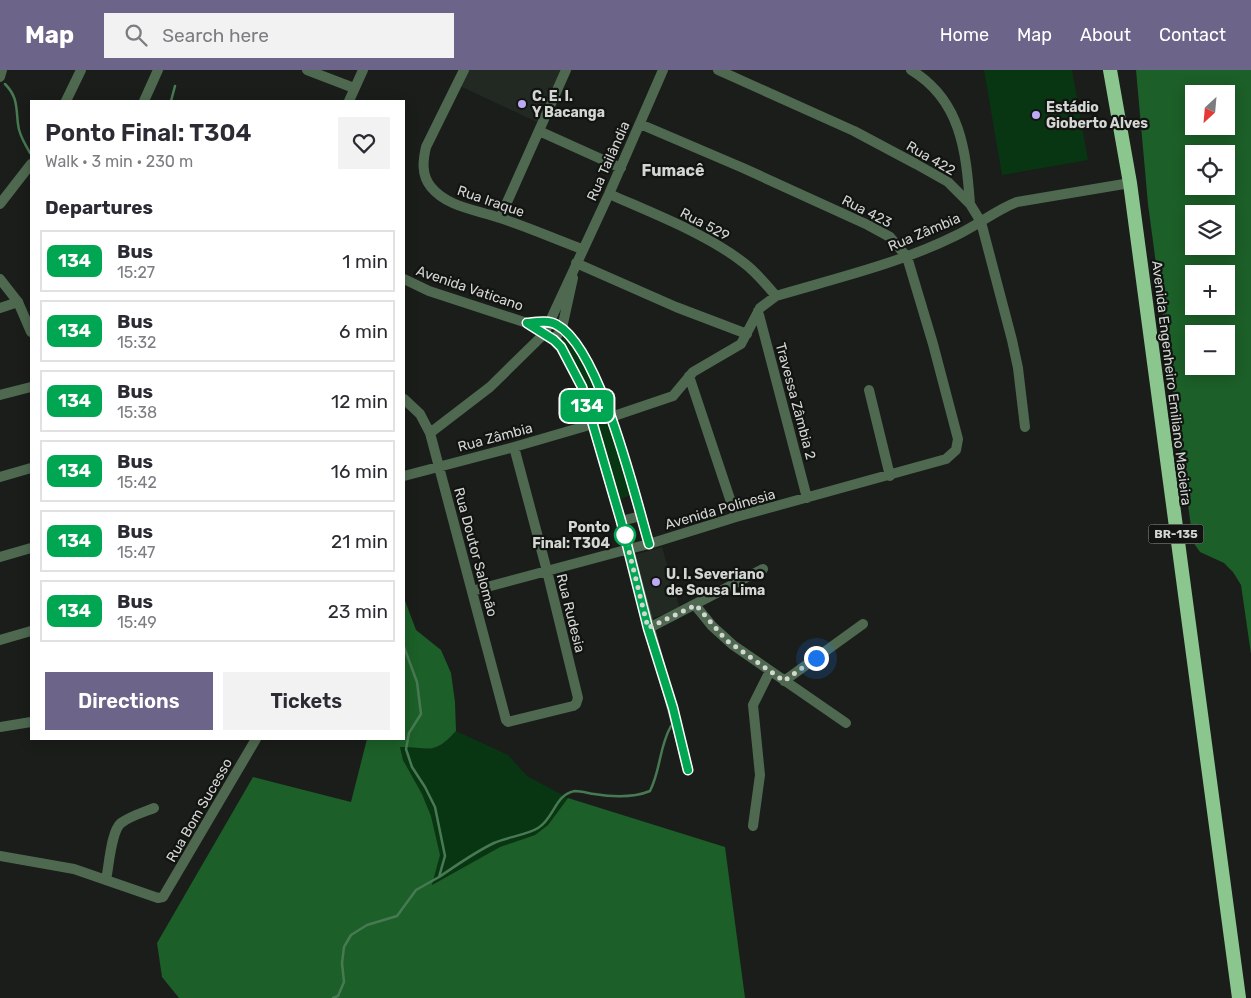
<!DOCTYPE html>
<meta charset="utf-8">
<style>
:root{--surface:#fff;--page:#f2f2f3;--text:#2b2b33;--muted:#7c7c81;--line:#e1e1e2;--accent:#6d648a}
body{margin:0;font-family:Rubik,sans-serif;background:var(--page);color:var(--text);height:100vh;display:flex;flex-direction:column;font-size:19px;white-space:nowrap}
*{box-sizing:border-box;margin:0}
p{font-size:16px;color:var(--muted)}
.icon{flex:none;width:28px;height:28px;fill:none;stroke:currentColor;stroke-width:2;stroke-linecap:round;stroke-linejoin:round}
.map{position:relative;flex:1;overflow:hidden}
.panel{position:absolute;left:30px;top:30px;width:375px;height:640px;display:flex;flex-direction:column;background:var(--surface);border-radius:0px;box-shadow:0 2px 12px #0003}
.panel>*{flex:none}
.badge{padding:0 10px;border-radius:8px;font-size:18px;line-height:32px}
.needle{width:32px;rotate:206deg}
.tools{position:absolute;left:1185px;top:15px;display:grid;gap:10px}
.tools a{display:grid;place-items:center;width:50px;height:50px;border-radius:0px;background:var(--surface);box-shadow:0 2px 12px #0003;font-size:25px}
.you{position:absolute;width:25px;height:25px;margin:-12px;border:4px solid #fff;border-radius:50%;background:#1a73e8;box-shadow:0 0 0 8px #1a73e833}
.map>.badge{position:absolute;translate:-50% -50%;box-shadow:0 0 0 2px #fff}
h2{padding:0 15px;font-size:19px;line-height:45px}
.round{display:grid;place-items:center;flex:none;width:52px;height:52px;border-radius:0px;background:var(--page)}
.summary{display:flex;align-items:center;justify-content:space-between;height:85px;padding:0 15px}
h1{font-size:24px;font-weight:600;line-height:38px}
.action{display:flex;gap:10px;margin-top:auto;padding:10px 15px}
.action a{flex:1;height:58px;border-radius:0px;background:var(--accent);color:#fff;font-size:20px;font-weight:600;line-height:58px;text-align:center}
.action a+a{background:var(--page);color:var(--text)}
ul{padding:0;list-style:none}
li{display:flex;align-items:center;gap:15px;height:62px;margin:0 10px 8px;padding:0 5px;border:2px solid var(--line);border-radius:0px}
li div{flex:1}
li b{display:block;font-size:19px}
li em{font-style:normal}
li .badge{min-width:55px;font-weight:700;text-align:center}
header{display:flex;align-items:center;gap:30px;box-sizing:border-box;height:70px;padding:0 25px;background:var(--accent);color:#fff}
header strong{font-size:24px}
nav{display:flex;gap:28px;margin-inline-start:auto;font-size:18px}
.search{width:350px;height:45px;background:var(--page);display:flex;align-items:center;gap:12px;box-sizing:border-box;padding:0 18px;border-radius:0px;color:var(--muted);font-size:19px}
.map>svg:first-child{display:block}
.built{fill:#212922}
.green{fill:#093612}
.forest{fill:#1c5f28;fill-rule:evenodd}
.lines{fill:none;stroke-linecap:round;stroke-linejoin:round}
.stream{stroke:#477a53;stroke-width:2.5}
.minor{stroke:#4f6950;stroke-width:10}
.tertiary{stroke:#4f6950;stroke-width:10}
.trunk{stroke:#8ac68e;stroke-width:14}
.line-casing{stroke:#fff;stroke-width:11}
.line{stroke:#00a651;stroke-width:8}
.walk{stroke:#d4d6d4;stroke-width:5;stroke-dasharray:0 9}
.poi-dot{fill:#bea9f5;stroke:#111411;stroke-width:2}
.stop-dot{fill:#fff;stroke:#00a651;stroke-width:2.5}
.labels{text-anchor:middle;stroke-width:4.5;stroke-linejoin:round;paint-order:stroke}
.shield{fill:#111411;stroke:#9a9c9a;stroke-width:1}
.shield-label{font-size:12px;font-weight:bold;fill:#d4d6d4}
.poi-label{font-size:14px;font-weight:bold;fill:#d4d6d4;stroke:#111411;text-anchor:start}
.street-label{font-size:14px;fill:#d4d6d4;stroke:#111411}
.stop-label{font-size:14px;font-weight:bold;fill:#d4d6d4;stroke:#111411;text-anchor:end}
.quarter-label{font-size:16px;font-weight:bold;fill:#d4d6d4;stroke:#111411}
</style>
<header>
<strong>Map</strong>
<div class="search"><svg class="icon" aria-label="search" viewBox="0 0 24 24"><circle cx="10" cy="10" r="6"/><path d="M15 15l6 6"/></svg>Search here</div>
<nav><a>Home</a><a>Map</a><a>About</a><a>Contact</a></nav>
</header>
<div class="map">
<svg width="1251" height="928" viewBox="0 0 1251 928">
<rect width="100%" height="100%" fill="#1a1d1a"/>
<path class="built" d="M469 0H561L537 52 460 16Z
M662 477 680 539 650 549 634 485Z"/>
<path class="green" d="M984 0H1072L1088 90 1002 105Z
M564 267 567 268 591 306 608 350 631 425 620 429 561 270Z
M456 661 508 685 527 706 568 728 548 755 535 765 500 777 432 815 440 785 431 746 422 724 403 690 400 676C429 679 435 684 456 661Z"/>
<path class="forest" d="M1136 0H1251V584L1241 515 1233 502 1224 493 1200 482 1193 472 1148 134ZM1194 24H1226V56H1194ZM1194 84H1226V116H1194ZM1194 144H1226V176H1194ZM1194 204H1226V236H1194ZM1194 264H1226V296H1194Z
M404 528 416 560 441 580 451 603 455 632 456 661C433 686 430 677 400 677L403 690 422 724 431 746 440 785 432 815 500 777 535 765 548 755 568 728 725 777 745 928H179L162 907 157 873 253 707 351 732 367 669H404Z"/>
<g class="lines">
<path class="stream" d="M5 14C18 27 16 38 18 54 19 66 25 73 30 83
M171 31 175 16
M439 807C457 795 475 782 494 773 507 767 527 765 538 758 554 749 555 724 575 721 580 721 588 723 594 724 612 727 633 728 650 721 661 699 659 677 671 656
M333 928 338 926 344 912 342 893 344 877 351 865 367 855 397 846 416 820 439 807 445 786 435 737 425 717 412 697 406 679 409 663 421 644 417 612 404 577"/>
<path class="minor" d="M307 0 354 18
M464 0 426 77C423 90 421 105 431 117 447 137 477 140 500 148 528 157 555 169 582 179
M718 0 854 61 916 94 948 112 970 134 981 152 1012 270 1018 298 1025 357
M911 0C961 30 966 81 970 134
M0 7 2 0
M66 31 81 0
M144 31 158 0
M640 54 743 98 868 155 890 167 907 187 933 274 958 369 956 380 946 389 736 447 649 474
M539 61 621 98
M609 124C652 143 707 164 744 193 756 202 766 214 776 226
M0 134 31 94
M500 148 566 0
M576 193 676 237 747 264
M0 238 18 232
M758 241 807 428
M554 270 562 258 573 208
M689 306 736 447
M869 320 890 406
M0 325 31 317
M404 329 420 344 430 363 506 650 508 652 573 636 576 634 578 628 547 501 514 377
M611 347 673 326 693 302 741 274 760 238 776 226C837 208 901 193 957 165 978 155 996 140 1017 132L1130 113
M430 363 490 317 544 264 609 124 663 0
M404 406 514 377 593 354
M0 407 31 398
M621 451 641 446
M0 487 31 478
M472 521 629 479C647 553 670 626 688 700
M695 535 712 556 733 575 846 653
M649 558 763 499
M0 570 31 561
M784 611 863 554
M0 657 31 652
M753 756 760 705 753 635 770 601
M0 786 74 799 158 828 163 827 256 669
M106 810C109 796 111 761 121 753 130 746 144 742 154 738"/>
<path class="tertiary" d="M349 31 363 0
M0 209 18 232 31 262
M404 209 429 221 527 253 554 270 561 277 582 317 629 479 649 474C635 426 599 277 557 255 548 250 537 252 527 253"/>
<path class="trunk" d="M1110 0 1130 113 1239 928"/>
</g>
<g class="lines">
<defs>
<path id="line" d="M649 474C635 426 600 278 557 255 549 250 537 252 527 253L554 270 561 277 582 317 621 451 648 558 673 638 688 700"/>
</defs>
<use href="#line" class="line-casing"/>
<use href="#line" class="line"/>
<path class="walk" d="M625 465 648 558 696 535 726 570 784 611 816 588"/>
</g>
<g class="poi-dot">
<circle cx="522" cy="34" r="5"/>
<circle cx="1036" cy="45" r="5"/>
<circle cx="656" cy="512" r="5"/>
</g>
<circle class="stop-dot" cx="625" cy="465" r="10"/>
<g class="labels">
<rect class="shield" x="1148.5" y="454.5" width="55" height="19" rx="4"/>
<g class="shield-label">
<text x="1176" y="468">BR-135</text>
</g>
<g class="poi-label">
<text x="532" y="31">C. E. I.<tspan x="532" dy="16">Y Bacanga</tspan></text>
<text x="1046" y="42">Estádio<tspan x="1046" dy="16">Gioberto Alves</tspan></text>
<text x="666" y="509">U. I. Severiano<tspan x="666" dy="16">de Sousa Lima</tspan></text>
</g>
<g class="street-label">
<text transform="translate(931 88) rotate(30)" y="5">Rua 422</text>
<text transform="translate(608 91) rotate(-66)" y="5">Rua Tailândia</text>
<text transform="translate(491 131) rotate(19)" y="5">Rua Iraque</text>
<text transform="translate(867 141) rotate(27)" y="5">Rua 423</text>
<text transform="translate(705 154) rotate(28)" y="5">Rua 529</text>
<text transform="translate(924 162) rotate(-23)" y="5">Rua Zâmbia</text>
<text transform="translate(470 218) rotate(19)" y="5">Avenida Vaticano</text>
<text transform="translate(1172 313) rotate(83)" y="5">Avenida Engenheiro Emiliano Macieira</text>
<text transform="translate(796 331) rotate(75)" y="5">Travessa Zâmbia 2</text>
<text transform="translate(495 367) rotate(-15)" y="5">Rua Zâmbia</text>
<text transform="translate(720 439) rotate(-16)" y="5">Avenida Polinesia</text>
<text transform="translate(476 482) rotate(75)" y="5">Rua Doutor Salomão</text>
<text transform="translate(571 543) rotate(76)" y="5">Rua Rudesia</text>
<text transform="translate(199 740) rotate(-60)" y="5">Rua Bom Sucesso</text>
</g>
<g class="stop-label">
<text x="610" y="462">Ponto<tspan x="610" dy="16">Final: T304</tspan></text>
</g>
<g class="quarter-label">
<text x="673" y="106">Fumacê</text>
</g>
</g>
</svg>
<div class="tools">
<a><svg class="needle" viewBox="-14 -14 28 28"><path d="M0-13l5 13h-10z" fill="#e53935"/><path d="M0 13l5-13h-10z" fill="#7c7c81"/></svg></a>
<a><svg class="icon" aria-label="locate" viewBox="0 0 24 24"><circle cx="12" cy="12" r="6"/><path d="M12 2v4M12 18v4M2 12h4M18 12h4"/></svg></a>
<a><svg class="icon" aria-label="layers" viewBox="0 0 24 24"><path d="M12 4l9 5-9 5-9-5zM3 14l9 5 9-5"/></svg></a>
<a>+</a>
<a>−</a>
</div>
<div class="you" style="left:816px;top:588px"></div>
<b class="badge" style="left:587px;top:336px;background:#00a651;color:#fff">134</b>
<section class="panel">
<div class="summary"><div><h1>Ponto Final: T304</h1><p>Walk · 3 min · 230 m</p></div><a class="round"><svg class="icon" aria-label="heart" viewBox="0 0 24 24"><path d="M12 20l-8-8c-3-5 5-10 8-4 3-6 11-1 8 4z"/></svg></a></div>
<h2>Departures</h2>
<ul>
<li><span class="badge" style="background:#00a651;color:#fff">134</span><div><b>Bus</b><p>15:27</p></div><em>1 min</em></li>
<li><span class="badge" style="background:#00a651;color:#fff">134</span><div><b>Bus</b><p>15:32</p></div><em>6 min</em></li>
<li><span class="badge" style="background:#00a651;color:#fff">134</span><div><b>Bus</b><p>15:38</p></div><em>12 min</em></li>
<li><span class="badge" style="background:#00a651;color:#fff">134</span><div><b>Bus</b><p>15:42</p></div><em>16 min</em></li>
<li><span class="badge" style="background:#00a651;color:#fff">134</span><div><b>Bus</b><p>15:47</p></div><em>21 min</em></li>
<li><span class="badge" style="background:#00a651;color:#fff">134</span><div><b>Bus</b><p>15:49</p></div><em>23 min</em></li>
</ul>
<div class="action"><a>Directions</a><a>Tickets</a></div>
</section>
</div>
